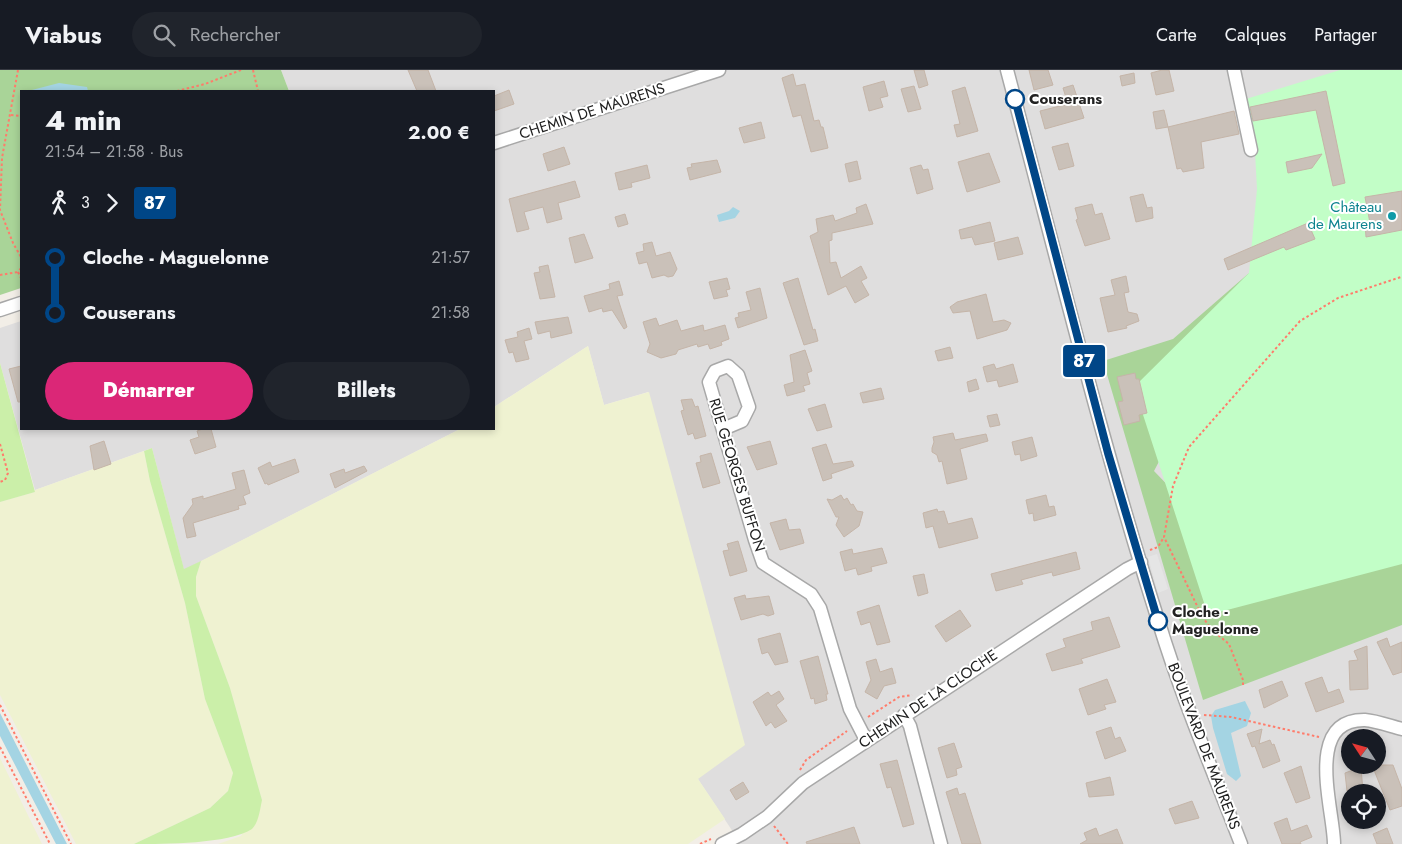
<!DOCTYPE html>
<html lang="fr">
<meta charset="utf-8">
<style>
:root{--surface:#171b24;--page:#20242c;--text:#f1f3f6;--muted:#9ea1a6;--line:#363941;--accent:#db2777}
body{margin:0;font-family:Jost,sans-serif;background:var(--page);color:var(--text);height:100vh;display:flex;flex-direction:column;font-size:19px;white-space:nowrap}
*{box-sizing:border-box;margin:0}
p{font-size:16px;color:var(--muted)}
.icon{flex:none;width:28px;height:28px;fill:none;stroke:currentColor;stroke-width:2;stroke-linecap:round;stroke-linejoin:round}
.map{position:relative;flex:1;overflow:hidden}
.details{position:absolute;left:20px;top:20px;width:475px;height:340px;display:flex;flex-direction:column;background:var(--surface);border-radius:0px;box-shadow:0 2px 8px #0003}
.details>*{flex:none}
.badge{padding:0 10px;border-radius:4px;font-size:18px;line-height:32px}
.needle{width:32px;rotate:306deg}
.controls{position:absolute;left:1341px;top:659px;display:grid;gap:10px}
.controls a{display:grid;place-items:center;width:45px;height:45px;border-radius:50%;background:var(--surface);box-shadow:0 2px 8px #0003;font-size:25px}
.map>.badge{position:absolute;translate:-50% -50%;box-shadow:0 0 0 2px #fff}
.legs{display:flex;align-items:center;gap:8px;height:55px;padding:0 25px;font-size:16px}
.legs p{margin-inline-start:auto}
.headline{display:flex;align-items:center;justify-content:space-between;height:85px;padding:0 25px}
h1{font-size:28px;font-weight:800;line-height:38px}
.primary-button{display:flex;gap:10px;margin-top:auto;padding:10px 25px}
.primary-button a{flex:1;height:58px;border-radius:30px;background:var(--accent);color:#fff;font-size:20px;font-weight:800;line-height:58px;text-align:center}
.primary-button a+a{background:var(--page);color:var(--text)}
ul{padding:0 25px;list-style:none}
li{display:flex;align-items:center;gap:18px;height:55px;font-size:19px}
li i{display:grid;place-items:center;width:8px;height:100%;margin:0 6px;background:currentColor}
li i::after{content:'';width:12px;height:12px;margin:-6px;border:4px solid;border-radius:50%;background:var(--surface)}
li p{margin-inline-start:auto}
li:first-child i{background:linear-gradient(#0000 50%,currentColor 0)}
li:last-child i{background:linear-gradient(currentColor 50%,#0000 0)}
header{display:flex;align-items:center;gap:30px;box-sizing:border-box;height:70px;padding:0 25px;background:var(--surface);border-bottom:1px solid var(--line)}
header strong{font-size:24px}
nav{display:flex;gap:28px;margin-inline-start:auto;font-size:18px}
.search{width:350px;height:45px;background:var(--page);display:flex;align-items:center;gap:12px;box-sizing:border-box;padding:0 18px;border-radius:28px;color:var(--muted);font-size:19px}
.map>svg:first-child{display:block}
.residential{fill:#dfdede;fill-rule:evenodd}
.farmland{fill:#eff2d1}
.grass{fill:#cbefa9}
.forest{fill:#a9d498}
.park{fill:#c2fec7}
.parking{fill:#e5e5e5}
.water{fill:#a4d4e3}
.building{fill:#cac1b9;stroke:#c5b5a8}
.lines{fill:none;stroke-linecap:round;stroke-linejoin:round}
.minor-casing{stroke:#a8a8a8;stroke-width:15}
.path{stroke:#ff7c6b;stroke-width:2;stroke-dasharray:2.5 2.5;stroke-linecap:butt}
.minor{stroke:#fff;stroke-width:12}
.line-1-casing{stroke:#fff;stroke-width:11}
.line-1{stroke:#004687;stroke-width:8}
.stop-1-dot{fill:#fff;stroke:#004687;stroke-width:2.5}
.culture-dot{fill:#0f9aa8;stroke:#fff;stroke-width:2}
.labels{text-anchor:middle;stroke-width:4;stroke-linejoin:round;paint-order:stroke}
.stop-label{font-size:15px;font-weight:bold;fill:#212121;stroke:#fff;text-anchor:start}
.street-label{font-size:15px;fill:#212121;stroke:#fff}
.culture-label{font-size:15px;fill:#0d838f;stroke:#fff;text-anchor:end}
</style>
<header>
<strong>Viabus</strong>
<div class="search"><svg class="icon" aria-label="search" viewBox="0 0 24 24"><circle cx="10" cy="10" r="6"/><path d="M15 15l6 6"/></svg>Rechercher</div>
<nav><a>Carte</a><a>Calques</a><a>Partager</a></nav>
</header>
<div class="map">
<svg width="1402" height="774" viewBox="0 0 1402 774">
<rect width="100%" height="100%" fill="#f2eee7"/>
<path class="residential" d="M281 0H1402V774H728L737 768 698 709 648 322 604 335 588 276 494 337V21H289ZM1350 668H1378V695H1350ZM1350 722H1378V750H1350Z
M21 251V359H460L184 500 152 378 35 420 0 293V258Z"/>
<path class="farmland" d="M588 276 604 335 649 322 745 675 698 709 725 749 688 774H218L241 766 262 730 230 618 196 526V507L201 491 460 359H494V337Z
M144 381 150 411 185 533 205 629 233 703 228 721 210 738 134 774H76L0 625V432L35 422V420Z
M0 688 42 774H0Z"/>
<path class="grass" d="M0 293 35 422 0 432Z
M152 378 184 499 201 491 196 507V526L230 618 262 730C260 739 259 752 252 759 228 774 166 774 134 774L210 738 228 721 233 703 205 629 185 533 150 411 144 381Z"/>
<path class="forest" d="M0 0H281L289 21H21V218L0 225Z
M1249 203 1185 342 1154 401 1182 430 1402 319V555L1203 630 1103 291 1173 269Z"/>
<path class="park" d="M1340 0H1402V494L1208 545 1134 317 1249 203 1257 119 1255 82 1246 29Z"/>
<path class="parking" d="M1157 484 1168 519 1158 523 1148 487Z"/>
<path class="water" d="M59 13 87 17 88 21H28Z
M733 137 740 141 735 148 719 152 717 145 729 141Z
M1245 631 1251 643 1247 656 1231 663 1241 706 1236 711 1227 704 1213 658 1211 646 1215 640Z
M0 643 67 774H56L0 666Z"/>
<path class="building" d="M408 0H428L436 21H417Z
M914 0H924L928 15 919 18Z
M1029 0H1048L1053 15 1034 20Z
M1162 0H1169L1174 21 1156 25 1151 3Z
M1134 3 1135 13 1122 16 1120 6Z
M793 4 796 16 805 14 814 51 819 50 821 57H823L828 78 811 82 801 45 793 47 782 8Z
M884 11 888 26 880 28 883 37 869 41 863 17Z
M1073 15 1084 48 1045 59 1040 41 1068 34 1063 18Z
M914 16 921 39 908 42 901 19Z
M965 17 978 61 957 67 954 55 960 54 952 21Z
M509 20 514 34 494 41V26Z
M1326 21 1345 113 1333 116 1316 40 1253 51 1250 37Z
M1164 40 1168 57 1156 59 1153 42Z
M1234 41 1239 64 1201 72 1204 98 1183 102 1181 98 1177 99 1168 57Z
M761 52 765 68 744 73 739 58Z
M1068 73 1074 96 1059 100 1052 77Z
M564 77 570 94 548 101 543 84Z
M989 83 1000 112 967 122 958 92Z
M1322 84 1312 98 1288 103 1286 92Z
M717 90 721 102 690 110 687 98 692 97 691 94Z
M857 91 861 109 849 112 845 94Z
M647 95 650 108 631 113 632 117 619 120 615 103Z
M921 95 923 100 928 99 933 119 917 124 910 98Z
M575 111 580 127 558 133 562 149 547 153 543 137 524 142 529 159 517 162 509 129Z
M1402 121V160L1366 167 1365 154 1370 153 1365 127Z
M1143 124 1147 138 1152 137 1153 148 1136 152 1130 127Z
M866 134 873 154 832 163V170L829 171 830 193 836 192 841 208 861 196 867 208 861 211 869 225 855 233 846 216 828 225 810 166 818 162 816 149 833 145 835 151 857 143 856 138Z
M1092 134 1095 145 1102 143 1110 169 1085 176 1076 150 1078 149 1075 138Z
M625 144 628 154 618 157 615 147Z
M990 152 995 171 975 175 972 167 961 169 959 160Z
M1308 153 1315 169 1286 180 1284 177 1228 200 1224 189Z
M584 164 593 188 575 193 569 168Z
M1018 167 1023 184 998 190 994 173Z
M652 172 656 186 670 182 677 199 673 206 668 207 664 205 652 208 647 192 639 194 636 183 644 181 643 174Z
M548 195 555 227 540 229 534 203 540 202 539 197Z
M1126 206 1129 222 1124 223 1128 242 1137 244 1139 251 1126 256 1127 258 1108 262 1100 228 1115 225 1111 210Z
M727 208 730 219 726 220 728 226 714 229 709 212Z
M798 208 813 260 815 259 818 271 804 275 783 213Z
M619 211 623 225 617 226 627 257 624 259 612 240 603 242 602 238 589 242 584 226 610 219 609 214Z
M760 218 767 248 738 258 735 248 739 247 738 243 751 240 746 222Z
M986 224 993 252 1004 250 1011 253 1007 260 977 269 970 241 953 243 950 237 957 232Z
M568 247 572 263 551 268 550 261 538 264 535 252Z
M656 248 659 256 677 250 681 261 703 255 704 261 725 255 729 269 721 272 722 275 710 279 708 274 698 277 697 274 678 280 676 284 661 288 647 282 650 274 643 252Z
M529 258 532 269 524 271 529 289 516 292 513 282 509 283 505 270 518 267 517 262Z
M950 277 953 288 938 291 935 281Z
M805 280 812 301 807 303 810 314 803 316 805 321 787 326 784 315 794 312 790 285Z
M994 294 996 299 1013 294 1018 312 999 317 997 310 987 312 983 297Z
M21 296V332H18L9 299Z
M1135 303 1136 309H1139L1147 343 1139 345 1140 351 1124 355 1118 332 1123 331 1117 307Z
M976 309 979 319 969 322 967 312Z
M881 318 884 329 863 333 860 323Z
M692 329 695 337 698 336 706 366 695 369 693 363 688 365 681 341 684 340 681 330Z
M825 334 832 357 817 361 808 339Z
M997 344 1000 355 990 357 987 346Z
M203 359H211L216 377 195 384 190 370 199 367 197 361Z
M953 363 955 370 986 364 988 371 960 379 967 409 947 414 942 391 939 392 937 385 932 382V378L934 372 933 367Z
M1032 367 1037 386 1021 391 1020 384 1015 385 1012 372Z
M104 371 111 394 94 400 90 376Z
M770 371 777 394 757 400 747 377Z
M826 374 833 394 852 391 854 396 831 404 832 408 823 411 812 378Z
M711 383 720 413 703 418 696 393 701 392 700 386Z
M295 389 299 402 268 415 267 413 265 414 258 398 270 392 272 397Z
M364 396 367 401 335 418 330 404 344 399 345 403Z
M244 400 250 423 243 426 246 434 238 436 239 439 193 453 196 466 187 468 183 448 193 434 192 429 203 426V429L236 419 232 403Z
M841 425 844 430 847 428 851 435 853 434 857 441 863 442 859 456 844 467 836 455 839 447H836L827 429 832 430Z
M1046 425 1049 437 1054 436 1056 445 1034 451 1033 443 1029 444 1026 430Z
M937 439 938 442 944 441 948 454 972 448 978 468 939 478 933 456 926 458 923 443Z
M786 449 789 460 800 459 804 473 780 480 770 453Z
M738 471 747 501 730 506 723 481 729 480 727 474Z
M882 478 887 493 871 497 872 501 858 505 856 498 845 501 840 482 852 479 853 484Z
M1076 482 1080 499 1053 506 1052 502 1044 504 1021 510 1023 514 996 521 991 504Z
M924 504 928 523 918 526 913 506Z
M745 525 746 529 769 526 774 544 768 546 763 544 741 550 734 528Z
M879 535 890 572 877 575 870 552 861 555 857 542Z
M960 540 971 556 946 572 935 556Z
M1109 547 1120 577 1081 589 1083 593 1052 601 1046 584 1066 577 1063 569 1093 560 1091 552Z
M780 563 788 592 775 595 768 582 762 584 758 569Z
M1387 568 1390 577 1402 572V602L1393 605 1377 572Z
M1367 576 1368 619 1350 620 1349 591 1358 590 1354 581Z
M818 586 828 624H826L827 630 815 634 814 628 811 629 800 591Z
M876 589 880 602 892 598 896 613 884 616 877 629 865 622 871 610 866 592Z
M1322 607 1328 623 1339 619 1344 632 1316 642 1305 613Z
M1107 609 1116 632 1104 635 1106 639 1088 645 1079 619Z
M1282 611 1288 626 1264 638 1259 620Z
M779 621 784 629 776 635 787 651 775 658 771 652 766 656 753 632 768 622 771 626Z
M1111 657 1115 669 1120 667 1126 681 1105 689 1096 662Z
M1262 659 1259 674 1270 670 1272 675 1274 674 1280 691 1263 698 1255 676 1252 677 1247 664Z
M954 673 962 697 956 699 957 705 947 708 938 678Z
M897 690 914 754 903 757 891 717 887 718 880 694Z
M1372 695H1393L1402 719V736L1390 740Z
M1301 696 1310 728 1296 733 1284 703Z
M1361 697 1363 722 1347 721 1345 703Z
M1110 707 1114 725 1089 727 1086 713Z
M743 712 749 722 736 730 730 720Z
M957 718 959 725 965 723 981 774H962L946 722Z
M1192 731 1199 748 1175 754 1169 739Z
M1287 748 1291 761 1307 755 1312 767 1300 772 1301 774H1282L1274 753Z
M854 757 860 774H807L806 772Z
M1096 758 1099 766 1117 759 1123 774H1080L1087 770 1084 763Z
M1387 758 1393 774H1377L1373 764Z"/>
<g class="lines">
<defs>
<path id="minor" d="M1007 0C1056 185 1101 371 1159 553 1182 628 1213 701 1241 774
M1234 0 1251 80
M494 73 719 0
M0 240 21 233
M723 359 742 351 749 337 738 305 728 296 715 301 709 312 755 470 763 493 811 524 820 538 850 639 866 670
M904 645 910 656 941 774
M722 774 742 764 767 747 803 713 1127 499 1141 492
M1334 774C1334 740 1303 649 1365 650 1377 651 1390 656 1402 659"/>
</defs>
<use href="#minor" class="minor-casing"/>
<path class="path" d="M18 0 2 88 0 140 13 173 21 187
M253 0 258 21
M177 21 205 14 241 0
M11 45 21 46
M21 198 18 202 21 208
M0 205 18 202
M0 374 8 403 5 410 0 412
M1150 480 1158 477 1164 467
M1243 615V610L1229 574 1211 559 1202 546 1164 467 1173 416 1189 377 1300 251 1338 228 1401 207 1402 208
M0 635 71 774
M1204 645 1231 647 1319 667
M868 647 899 627 912 625
M0 677 50 774
M800 700 806 690 847 661
M774 756 788 774
M700 774 711 769"/>
<use href="#minor" class="minor"/>
</g>
<g class="lines">
<defs>
<path id="line-1" d="M1015 29 1108 383 1158 551"/>
</defs>
<use href="#line-1" class="line-1-casing"/>
<use href="#line-1" class="line-1"/>
</g>
<g class="stop-1-dot">
<circle cx="1015" cy="29" r="9"/>
<circle cx="1158" cy="551" r="9"/>
</g>
<circle class="culture-dot" cx="1392" cy="146" r="5"/>
<g class="labels">
<g class="stop-label">
<text x="1029" y="34">Couserans</text>
<text x="1172" y="547">Cloche -<tspan x="1172" dy="17">Maguelonne</tspan></text>
</g>
<g class="street-label">
<text transform="translate(592 41) rotate(-18)" y="5">CHEMIN DE MAURENS</text>
<text transform="translate(737 405) rotate(73)" y="5">RUE GEORGES BUFFON</text>
<text transform="translate(928 629) rotate(-34)" y="5">CHEMIN DE LA CLOCHE</text>
<text transform="translate(1204 676) rotate(69)" y="5">BOULEVARD DE MAURENS</text>
</g>
<g class="culture-label">
<text x="1382" y="142">Château<tspan x="1382" dy="17">de Maurens</tspan></text>
</g>
</g>
</svg>
<div class="controls">
<a><svg class="needle" viewBox="-14 -14 28 28"><path d="M0-13l5 13h-10z" fill="#e53935"/><path d="M0 13l5-13h-10z" fill="#9ea1a6"/></svg></a>
<a><svg class="icon" aria-label="locate" viewBox="0 0 24 24"><circle cx="12" cy="12" r="6"/><path d="M12 2v4M12 18v4M2 12h4M18 12h4"/></svg></a>
</div>
<b class="badge" style="left:1084px;top:291px;background:#004687;color:#fff">87</b>
<section class="details">
<div class="headline"><div><h1>4 min</h1><p>21:54 – 21:58 · Bus</p></div><b>2.00 €</b></div>
<div class="legs"><svg class="icon" aria-label="walk" viewBox="0 0 24 24"><circle cx="13" cy="4" r="2"/><path d="M13 8l-2 6 4 7M11 14l-3 7M7 12l3-4h3l4 4"/></svg>3<svg class="icon" aria-label="forward" viewBox="0 0 24 24"><path d="M9 5l7 7-7 7"/></svg><b class="badge" style="background:#004687;color:#fff">87</b></div>
<ul>
<li><i style="color:#004687"></i><b>Cloche - Maguelonne</b><p>21:57</p></li>
<li><i style="color:#004687"></i><b>Couserans</b><p>21:58</p></li>
</ul>
<div class="primary-button"><a>Démarrer</a><a>Billets</a></div>
</section>
</div>
